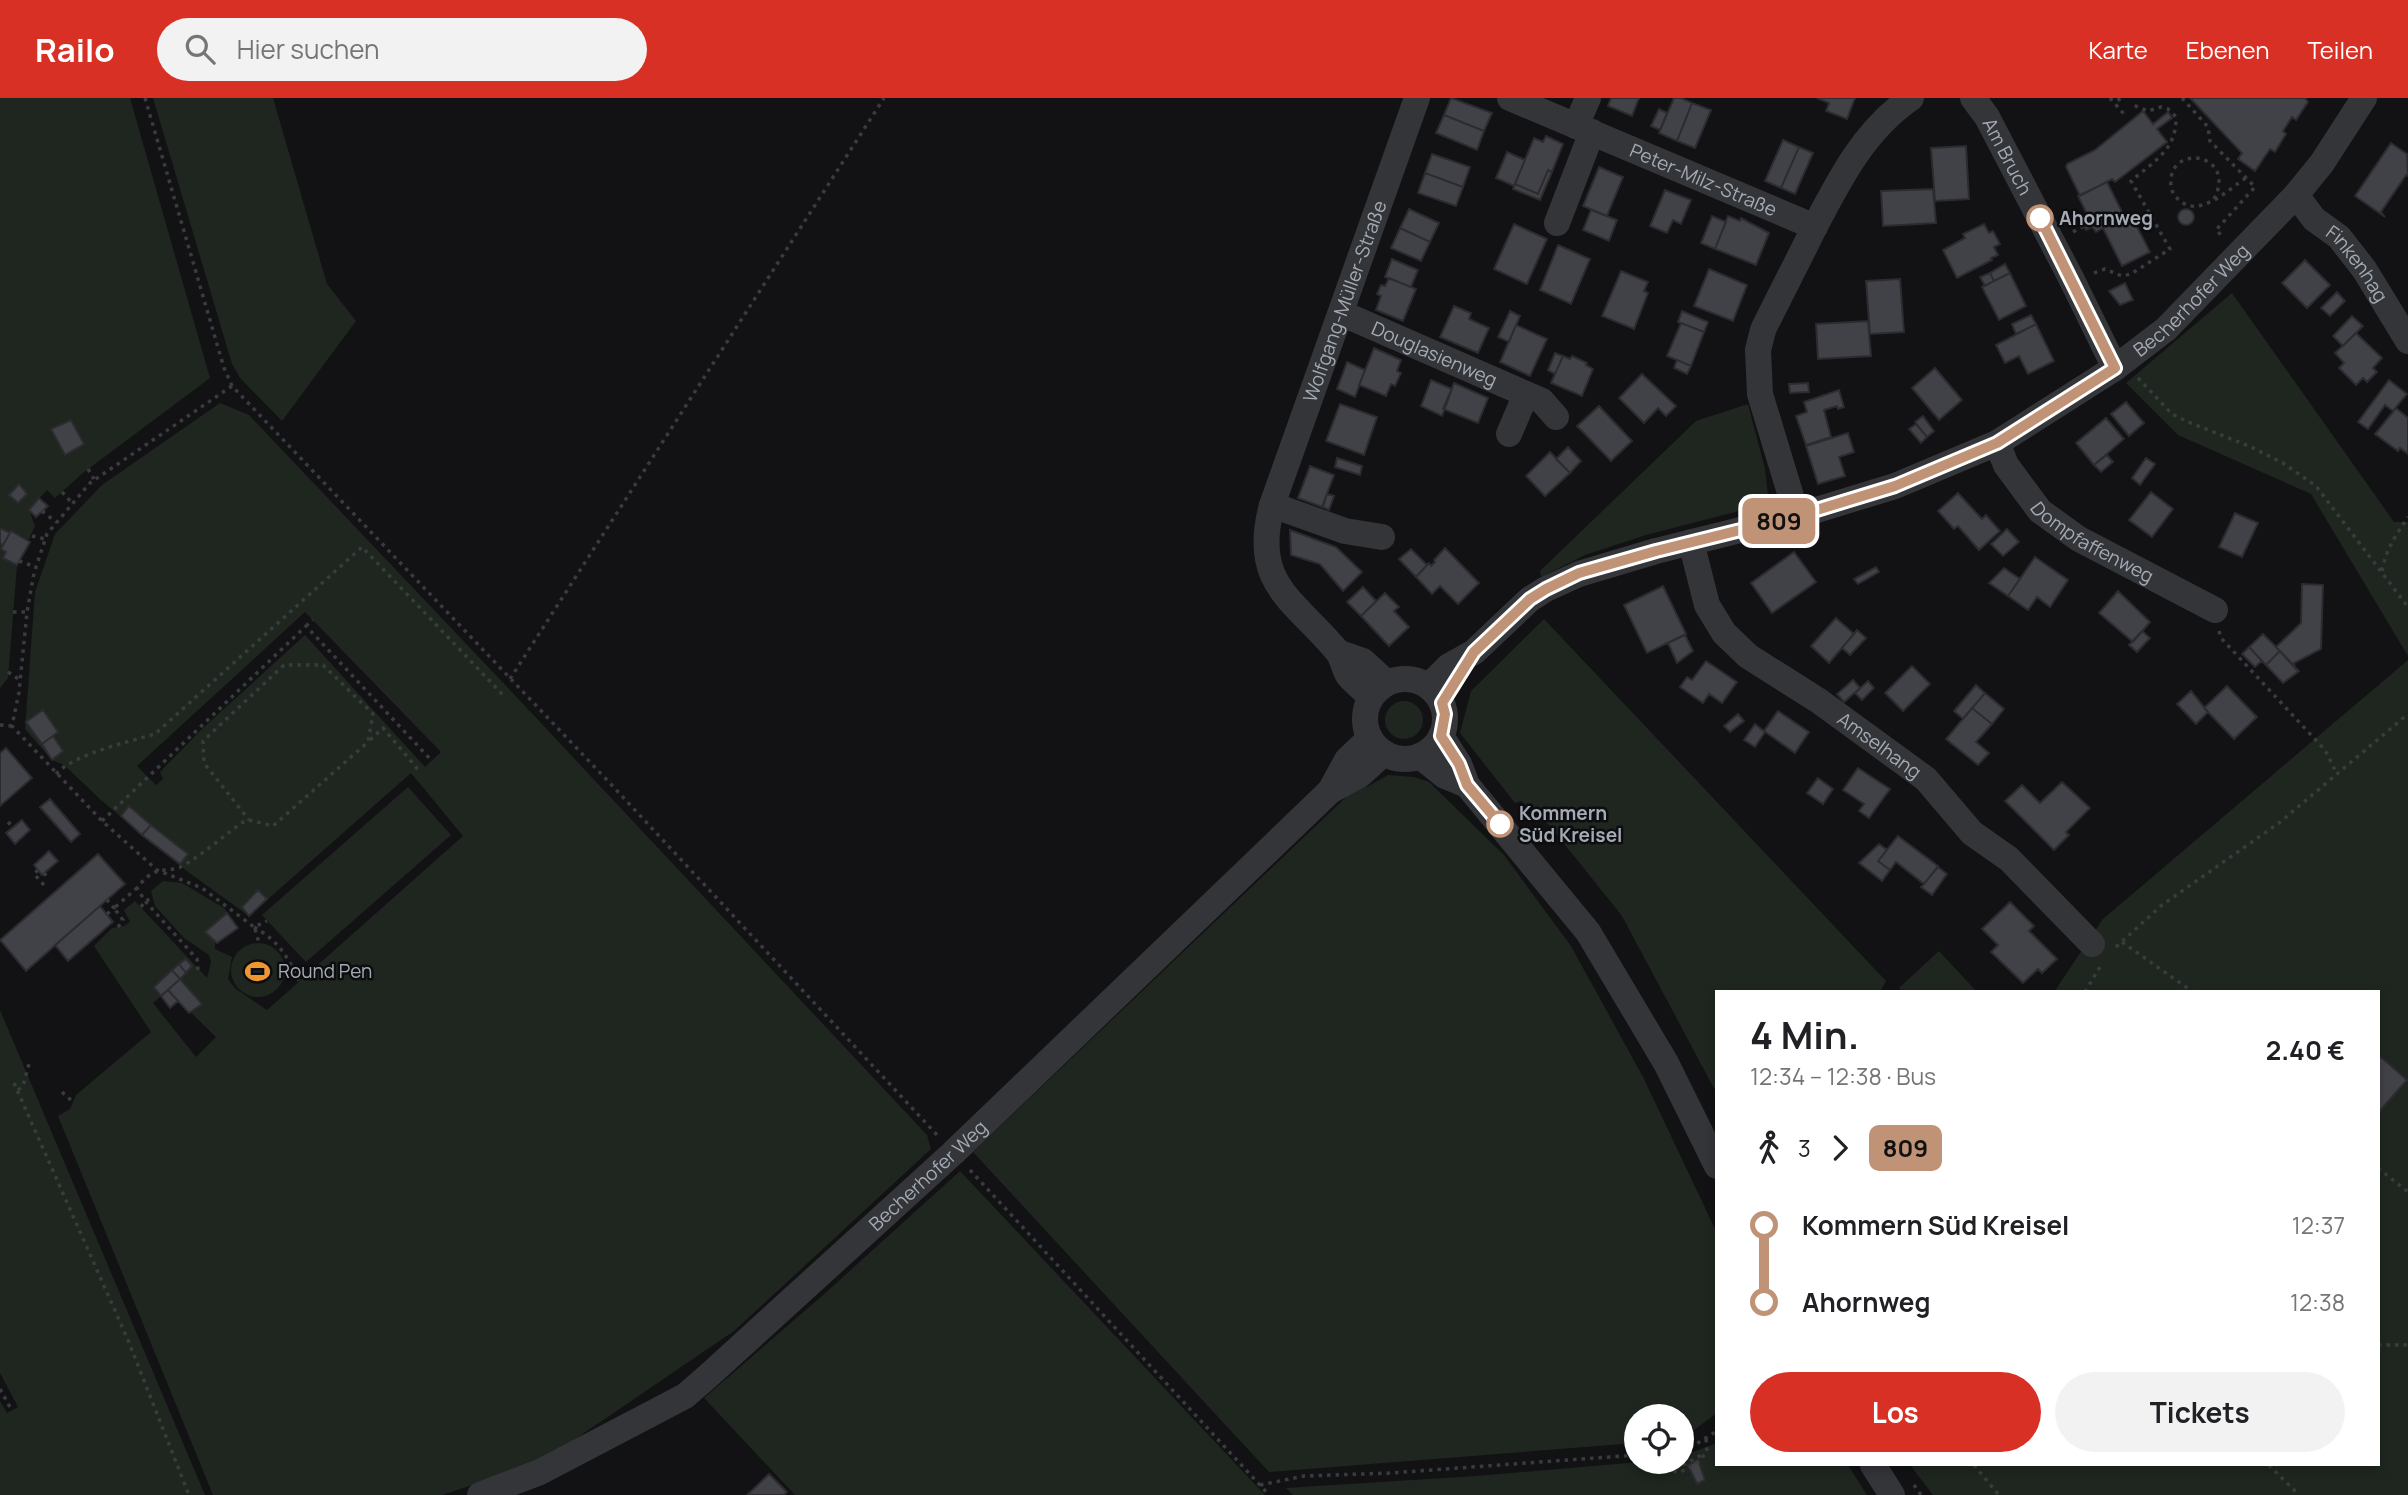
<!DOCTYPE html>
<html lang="de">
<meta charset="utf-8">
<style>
:root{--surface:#fff;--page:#f2f2f2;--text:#202124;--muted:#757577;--accent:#d93025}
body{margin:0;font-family:Manrope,sans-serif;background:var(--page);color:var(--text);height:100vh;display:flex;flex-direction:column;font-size:26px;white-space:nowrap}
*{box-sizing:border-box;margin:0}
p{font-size:23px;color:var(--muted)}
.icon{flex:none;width:38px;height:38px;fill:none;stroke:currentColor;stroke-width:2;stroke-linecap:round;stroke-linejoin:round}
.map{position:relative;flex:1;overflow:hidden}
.sheet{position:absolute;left:1715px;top:892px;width:665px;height:476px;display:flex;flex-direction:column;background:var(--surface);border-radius:0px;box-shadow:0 4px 10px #0003}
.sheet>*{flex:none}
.badge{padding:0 14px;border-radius:10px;font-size:24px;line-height:46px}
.tools{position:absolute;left:1624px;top:1306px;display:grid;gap:14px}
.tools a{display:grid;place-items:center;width:70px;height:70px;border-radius:50%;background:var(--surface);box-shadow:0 4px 10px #0003;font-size:35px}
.map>.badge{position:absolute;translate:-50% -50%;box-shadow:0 0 0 4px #fff}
.legs{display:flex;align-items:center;gap:10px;height:77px;padding:0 35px;font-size:23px}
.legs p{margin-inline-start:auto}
.summary{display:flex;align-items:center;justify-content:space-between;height:119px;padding:0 35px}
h1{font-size:38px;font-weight:700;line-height:52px}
.primary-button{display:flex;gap:14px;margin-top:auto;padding:14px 35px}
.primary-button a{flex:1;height:80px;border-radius:42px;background:var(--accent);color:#fff;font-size:28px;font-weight:700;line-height:80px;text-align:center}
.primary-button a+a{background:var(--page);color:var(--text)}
ul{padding:0 35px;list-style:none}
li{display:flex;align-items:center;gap:24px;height:77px;font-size:26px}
li i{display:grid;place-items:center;width:10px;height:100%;margin:0 9px;background:currentColor}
li i::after{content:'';width:18px;height:18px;margin:-9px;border:5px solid;border-radius:50%;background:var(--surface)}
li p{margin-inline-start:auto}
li:first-child i{background:linear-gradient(#0000 50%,currentColor 0)}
li:last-child i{background:linear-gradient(currentColor 50%,#0000 0)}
header{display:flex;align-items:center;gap:42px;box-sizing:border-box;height:98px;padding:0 35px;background:var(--accent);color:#fff}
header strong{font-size:33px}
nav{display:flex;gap:38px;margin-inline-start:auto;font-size:24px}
.search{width:490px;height:63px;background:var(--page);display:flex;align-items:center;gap:18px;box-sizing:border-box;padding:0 24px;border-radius:38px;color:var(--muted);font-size:26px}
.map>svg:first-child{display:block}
.green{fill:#1e261f;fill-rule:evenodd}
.building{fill:#414247;stroke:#2c2c30;stroke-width:2}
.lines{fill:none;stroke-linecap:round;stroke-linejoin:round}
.path{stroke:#393c3f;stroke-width:3.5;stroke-dasharray:3.5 5;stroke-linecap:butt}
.minor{stroke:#333539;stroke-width:26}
.line-1-casing{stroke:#fff;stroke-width:16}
.line-1{stroke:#c09276;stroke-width:10}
.stop-1-dot{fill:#fff;stroke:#c09276;stroke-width:3.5}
.labels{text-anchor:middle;stroke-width:5;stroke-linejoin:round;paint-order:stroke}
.street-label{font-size:19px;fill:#a4abb4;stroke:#0d0d0f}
.stop-label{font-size:19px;font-weight:bold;fill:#a4abb4;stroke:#0d0d0f;text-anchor:start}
.poi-label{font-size:19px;fill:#a4abb4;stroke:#0d0d0f;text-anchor:start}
</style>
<header>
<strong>Railo</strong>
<div class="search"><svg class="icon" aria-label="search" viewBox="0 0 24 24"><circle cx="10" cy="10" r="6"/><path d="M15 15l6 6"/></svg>Hier suchen</div>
<nav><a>Karte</a><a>Ebenen</a><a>Teilen</a></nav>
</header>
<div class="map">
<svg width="2408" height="1397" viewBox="0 0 2408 1397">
<rect width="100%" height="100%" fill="#121214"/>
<path class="green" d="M0 0H130L210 280 83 375 55 400 47 392 29 411 35 428 17 467 8 580 0 590Z
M153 0H273L327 186 356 223 282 323 240 280 232 266Z
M2232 195 2394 424H2408V558L2311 396 2178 337 2126 285Z
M220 305 249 317 510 592 927 1037 931 1051 734 1233 540 1365 442 1397H213L58 1018 70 1011 76 997 151 934 94 848 112 830 124 828 130 824 124 812 135 803 207 880 211 864 209 857 184 840 155 808 151 793 163 783 182 785 224 810 238 830 215 843V851L232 859 228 881 236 891 267 912 463 738 411 675 249 818 188 774 102 703 64 667 52 662 25 631 35 494 55 436 102 387ZM305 514 441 654 425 669 305 537 204 629 160 674 163 681 156 687 137 668ZM168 892 216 939 196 959 153 905Z
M1748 306 1765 371 1768 398 1762 407 1646 437 1585 457 1541 479 1540 473 1696 323Z
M1544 521 1886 883 1880 894H1717V996L1622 818 1550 728 1521 703 1515 705 1460 635 1471 593Z
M2408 562V1397H1933L1910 1367H2378V894H2054L2103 821Z
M1385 622a19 19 0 1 1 38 0a19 19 0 1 1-38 0Z
M1388 677 1414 679 1429 684 1504 757 1571 848 1643 979 1717 1135V1315L1682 1341V1318H1636V1345L1269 1374 973 1054 1362 684 1367 689Z
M408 689 451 737 306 864 262 817Z
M231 872a27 27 0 1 1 54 0a27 27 0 1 1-54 0Z
M1939 853 1977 894H1903L1899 890Z
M0 912 205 1397H0V1303L7 1315 18 1309 0 1275Z
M960 1073 1265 1397H795L704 1300 822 1198Z
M1717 1345V1367H1848L1867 1397H1293L1286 1390 1476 1378 1651 1363H1682V1358Z"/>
<path class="building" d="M1451 0 1492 15 1484 33 1444 17Z
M1611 0H1639L1632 18 1608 8Z
M1674 0H1681L1692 5 1677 43 1659 35Z
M1817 0H1855L1847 21 1826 13 1829 5Z
M2190 0H2305L2308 4 2296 22 2292 19 2283 33 2286 36 2275 54 2270 51 2255 73 2238 61 2242 55Z
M1692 5 1711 12 1695 50 1677 43Z
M1659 11 1667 15 1660 32 1651 28Z
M2143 13 2153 26 2168 14 2172 20 2157 31 2167 44 2115 84 2112 81 2080 98 2066 69 2067 66 2095 52Z
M1444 17 1484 33 1477 52 1436 35Z
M1546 38 1563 46 1552 74 1548 72 1538 96 1515 86 1534 40 1543 44Z
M1783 42 1799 49 1781 90 1765 83Z
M2391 45 2407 56 2408 78 2406 77 2381 114 2385 119 2355 98Z
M1966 48 1969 101 1935 103 1931 50Z
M1799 49 1813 55 1795 96 1781 90Z
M1507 54 1525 62 1514 88 1496 80Z
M1432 56 1470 69 1463 89 1425 75Z
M1599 69 1623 79 1607 118 1583 108Z
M1548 72 1552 74 1540 102 1513 91 1515 86 1538 96Z
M1425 75 1463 89 1456 108 1418 95Z
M2107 84 2124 118 2130 115 2150 154 2122 168 2103 130 2096 134 2092 129 2086 132 2081 124 2089 120 2078 98Z
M1933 91 1936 125 1883 128 1881 93Z
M1665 92 1691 102 1681 126 1673 122 1667 135 1650 128Z
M1409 111 1439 125 1430 144 1400 130Z
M2178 119a8 8 0 1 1 16 0a8 8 0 1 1-16 0Z
M1591 112 1617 122 1609 143 1583 132Z
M1712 118 1726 124 1715 151 1701 145Z
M1728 118 1740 123 1741 120 1769 135 1756 167 1715 151Z
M1514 126 1547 141 1527 186 1494 171Z
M1984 126 1989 135 1993 133 2000 146 1994 149 1998 157 1991 160 1992 162 1957 180 1943 152 1965 140 1963 136Z
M1400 130 1430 144 1421 163 1391 150Z
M1558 147 1590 161 1571 206 1540 192Z
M1392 161 1418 172 1411 189 1385 179Z
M2305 162 2330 187 2307 210 2282 185Z
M2005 166 2010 175 1994 183 1990 175Z
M1709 171 1747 187 1733 223 1694 208Z
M1621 173 1648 184 1644 193 1648 195 1634 231 1602 218Z
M1990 175 1994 183 1985 188 1980 179Z
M2010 175 2026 208 1999 222 1982 189Z
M1389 180 1416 191 1403 223 1376 212 1381 198 1377 196 1381 187 1385 188Z
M1900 181 1904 234 1870 236 1866 183Z
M2125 185 2133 202 2120 207 2109 193Z
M2337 194 2345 203 2330 218 2321 210Z
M1454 208 1471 215 1469 221 1489 230 1478 255 1440 239Z
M1510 213 1520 218 1509 244 1498 239Z
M1682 213 1708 224 1704 234 1678 224Z
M2031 217 2036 226 2016 236 2012 226Z
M2352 218 2363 228 2343 248 2333 238Z
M1868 223 1871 258 1818 261 1816 226Z
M1681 225 1704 234 1691 268 1667 258Z
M2036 226 2054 263 2028 276 2019 258 2005 265 1996 247Z
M1516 227 1547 241 1530 278 1500 264Z
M2356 235 2382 260 2373 270 2377 274 2367 284 2363 280 2356 287 2339 270 2344 265 2335 255Z
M1374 250 1401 262 1397 273 1401 275 1395 288 1391 286 1386 298 1359 287Z
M1555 255 1563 258 1555 276 1548 272Z
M1563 258 1570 261 1572 258 1587 265 1586 267 1593 271 1582 298 1551 285Z
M1677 262 1691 268 1687 276 1674 270Z
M1347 264 1365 272 1355 299 1337 291Z
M1935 270 1962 302 1939 322 1912 290Z
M1642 276 1676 308 1666 318 1658 310 1644 325 1619 300Z
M1431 282 1452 291 1442 318 1421 308Z
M2389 282 2407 296 2393 313 2385 307 2368 331 2358 324Z
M1454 285 1488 300 1478 325 1443 311Z
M1808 285 1809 294 1790 295 1789 286Z
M1839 292 1844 309 1838 311 1837 308 1824 312 1831 339 1806 347 1796 318 1807 314 1804 304Z
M2126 304 2144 325 2129 338 2111 316Z
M1340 306 1377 319 1364 357 1326 343Z
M1599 308 1632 343 1611 363 1577 328Z
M2396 310 2408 320V356L2400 350 2398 353 2375 336Z
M1923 318 1934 333 1927 339 1915 324Z
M2106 320 2124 341 2094 367 2076 345Z
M71 322 84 346 65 357 51 331Z
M1916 326 1927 339 1921 345 1909 331Z
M1848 335 1854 354 1839 359 1845 378 1818 386 1806 348Z
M1568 349 1581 363 1570 375 1556 361Z
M1550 354 1570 375 1545 398 1526 378Z
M2107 357 2113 364 2101 374 2094 367Z
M1337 360 1362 368 1360 377 1335 369Z
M2146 360 2155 366 2140 387 2132 380Z
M1310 368 1334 377 1322 409 1298 400Z
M19 386 27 396 18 405 9 397Z
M2151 394 2173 411 2152 439 2129 422Z
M1958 395 1982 421 1986 417 2000 433 1979 452 1958 428 1954 431 1938 413Z
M1327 396 1334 398 1329 412 1323 409Z
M39 400 48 408 36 419 29 412Z
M2235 415 2258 425 2242 459 2219 449Z
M0 430 10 435 3 447 0 445Z
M2007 431 2019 444 2003 458 1991 446Z
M1290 432 1336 449 1362 474 1343 493 1320 466 1291 457Z
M11 433 30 444 17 467 3 460 6 454 1 451Z
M1445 450 1479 485 1458 506 1440 488 1432 496 1416 479 1429 465 1431 468 1435 464 1434 462Z
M1411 451 1427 467 1416 479 1399 461Z
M1794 454 1816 484 1772 515 1751 485Z
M2035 459 2068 482 2050 509 2037 499 2028 512 2008 498Z
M1876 469 1879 474 1858 486 1854 481Z
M2004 470 2020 481 2008 498 1989 485Z
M2302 486 2323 487 2321 551 2294 565 2295 570 2276 549 2301 525Z
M1663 488 1686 536 1647 555 1624 507Z
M1363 489 1376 503 1361 518 1347 504Z
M2118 493 2150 524 2133 544 2099 515Z
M1385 495 1399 509 1394 513 1409 529 1389 548 1361 518Z
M1836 520 1854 536 1829 565 1811 548Z
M1857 532 1866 540 1850 557 1842 550Z
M2142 533 2150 540 2137 554 2129 547Z
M2263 536 2280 553 2266 567 2249 549Z
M1685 537 1693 553 1677 565 1668 545Z
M2249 549 2262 563 2255 569 2242 556Z
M2280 553 2299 573 2283 585 2266 567Z
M1706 563 1737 584 1722 605 1709 596 1703 605 1680 589 1687 579 1692 582Z
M1912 568 1930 586 1903 613 1885 595Z
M1853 582 1860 590 1844 604 1837 596Z
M1868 583 1874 590 1862 602 1855 595Z
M1976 587 1985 595 1963 621 1954 613Z
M2227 588 2257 619 2234 641 2204 610Z
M2191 593 2208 614 2196 626 2177 606Z
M1985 595 2004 611 1992 626 1972 610Z
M1972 610 1992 626 1976 644 1989 655 1978 667 1946 641Z
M43 612 58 634 42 646 26 624Z
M1778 613 1809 634 1795 655 1764 633Z
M1738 616 1744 623 1730 634 1724 628Z
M1755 626 1765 634 1755 649 1744 642Z
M53 638 63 653 52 662 42 646Z
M6 650 32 680 0 708V655Z
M1858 670 1890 691 1869 720 1859 713 1864 706 1843 692Z
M1818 680 1833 691 1823 706 1807 695Z
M2062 684 2090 710 2066 734 2069 737 2054 752 2005 703 2022 687 2040 705Z
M50 701 80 736 71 744 40 709Z
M129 708 151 727 142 737 121 718Z
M22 722 30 732 15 746 6 735Z
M151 727 188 756 180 766 142 737Z
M1898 738 1938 768 1924 786 1896 764 1890 772 1878 763Z
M1879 746 1887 752 1878 763 1890 772 1882 783 1859 765Z
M49 753 58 763 42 777 34 767Z
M98 756 125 786 26 873 0 842Z
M1938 769 1947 776 1932 797 1921 789Z
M258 792 267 801 249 818 242 809Z
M2010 804 2034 828 2029 833 2057 861 2042 875 2038 871 2023 885 1991 854 1998 847 1982 831Z
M100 808 113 824 68 863 55 847Z
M227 815 238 830 217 845 205 834Z
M186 861 192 868 186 875 179 866Z
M179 866 186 875 180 881 172 872Z
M172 872 180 881 161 898 154 889Z
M180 881 202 906 189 915 168 892Z
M168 892 178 903 170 910 161 898Z
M2381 959 2407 982 2378 1015V962Z
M1698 1362 1705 1382 1697 1386 1688 1367Z
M769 1376 787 1394 784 1397H747Z"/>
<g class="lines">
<path class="path" d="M145 0 224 270 232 288 607 682 938 1038
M2110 0 2124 16
M2118 0 2120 3 2124 0
M2182 0 2208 29 2210 43 2255 89 2216 132 2223 139
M2214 101C2237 57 2173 45 2171 82 2170 90 2173 97 2179 102 2199 121 2229 91 2246 80
M2073 134 2084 128
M2094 175 2105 171 2122 178 2131 176 2170 151 2131 83C2153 64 2177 52 2176 19L2168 11 2161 9 2148 13 2133 7
M2138 280 2172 316 2188 324 2249 348 2283 365 2316 388 2408 509
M232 288 90 385 47 436 34 475 27 514 19 594 12 628 102 723 157 772 202 790 254 829 267 823
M88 371 94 381
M62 394 72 405
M42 413 56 424
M32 438 45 441
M19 463 36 469
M2382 473C2386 451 2396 437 2408 419
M13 514H27
M306 528 313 522
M2219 533 2221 540 2325 652 2337 676
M8 574 20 582
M510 581 884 0
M0 627 12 628
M370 642 383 630 420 674
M56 676C74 656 128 644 155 636L362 449 504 598
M102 723 306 528 432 663
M8 724 13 729
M38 772 34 776 44 787
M44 775 49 782
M141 809 145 803 153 800
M107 816 114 810 107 802
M118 829 123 822 114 810 137 790
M254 829C280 844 287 858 300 885
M255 831 259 845
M2122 844 2193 894
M2116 849 2162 807 2279 725 2408 616
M198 872 197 861 145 803 137 790C159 762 165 779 186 766 205 754 223 739 241 725L249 722 273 728 368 644 373 616 323 567H284L203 643 204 665 249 722
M2085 894 2100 869
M14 985 128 1242 189 1397
M18 992 23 988 29 966
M62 994 73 1004
M2378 1070 2408 1094
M970 1072 1269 1397
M2378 1247H2408
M0 1291 12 1313
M1682 1352 1688 1351 1717 1333
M1667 1363 1669 1366H1685L1705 1355
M1669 1366 1672 1372 1678 1375 1695 1367 1707 1354 1706 1340
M1974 1367 1999 1397
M2269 1367 2299 1397
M1260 1387 1304 1378 1391 1375 1636 1357
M1914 1387 1921 1397"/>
<g class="minor">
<path id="s1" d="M1510 0 1815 129"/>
<path id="s2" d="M1973 0 1987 19 2071 180 2115 270"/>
<path d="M1576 28 1588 0"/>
<path id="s3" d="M2296 97 2314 121 2339 139 2364 171 2408 243"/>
<path d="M1557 125 1592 34"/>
<path id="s4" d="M1341 215 1542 303 1556 319"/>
<path d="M1509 336 1526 296"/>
<path id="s5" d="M1997 345 2006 367 2040 413 2079 441 2215 512"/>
<path d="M1272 407 1345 433 1382 439"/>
<path d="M1797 418 1760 296 1758 252 1763 232C1779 199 1796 167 1812 134 1838 84 1863 33 1911 0"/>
<path id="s6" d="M1691 444 1707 507 1724 535 1748 558 1819 603 1926 681 1972 735 2009 761 2092 846"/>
<path d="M1340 555 1363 563 1387 585"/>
<circle cx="1405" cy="621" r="40"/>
<path id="s7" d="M1429 588 1449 568 1474 554 1530 501 1546 491 1579 476 1656 453 1797 418 1895 388 1997 345 2115 270 2166 231 2296 97 2322 65 2364 0"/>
<path id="s8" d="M1371 599C1364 592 1354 585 1348 577 1343 569 1343 560 1337 553 1292 500 1251 485 1272 407L1417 0"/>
<path d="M1441 638 1459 666 1467 687 1588 834 1666 965 1717 1068"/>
<path d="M1420 658 1445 678 1467 687"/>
<path d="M1330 693 1347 662 1370 640"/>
<path d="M1873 1367 1892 1397"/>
<path id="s9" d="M480 1397 540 1374 685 1298 707 1279 953 1055 1330 693 1361 676 1384 655"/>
</g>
</g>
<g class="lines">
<defs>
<path id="line-1" d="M1500 726 1467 687 1459 666 1441 638 1445 616 1442 605 1474 554 1530 501 1546 491 1579 475 1656 453 1797 418 1895 388 1997 345 2115 270 2040 120"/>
</defs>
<use href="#line-1" class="line-1-casing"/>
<use href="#line-1" class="line-1"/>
</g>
<defs>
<symbol id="stadium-bare" viewBox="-9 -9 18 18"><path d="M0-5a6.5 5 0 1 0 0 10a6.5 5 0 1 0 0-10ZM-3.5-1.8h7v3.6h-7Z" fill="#ee9730" stroke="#0d0d0f" stroke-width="2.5" paint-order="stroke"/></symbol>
</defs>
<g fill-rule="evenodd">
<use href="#stadium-bare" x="240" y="856" width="35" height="35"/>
</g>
<g class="stop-1-dot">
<circle cx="2040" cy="120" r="12"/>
<circle cx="1500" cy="726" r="12"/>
</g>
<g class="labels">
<g class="street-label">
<text dy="7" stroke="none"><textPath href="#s2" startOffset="68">Am Bruch</textPath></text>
<text dy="7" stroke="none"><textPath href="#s1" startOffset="210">Peter-Milz-Straße</textPath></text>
<text dy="7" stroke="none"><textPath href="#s3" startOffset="93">Finkenhag</textPath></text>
<text dy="7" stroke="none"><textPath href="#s7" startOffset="870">Becherhofer Weg</textPath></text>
<text dy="7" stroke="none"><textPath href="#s8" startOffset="446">Wolfgang-Müller-Straße</textPath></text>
<text dy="7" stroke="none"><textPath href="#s4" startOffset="102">Douglasienweg</textPath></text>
<text dy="7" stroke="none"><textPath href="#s5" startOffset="142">Dompfaffenweg</textPath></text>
<text dy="7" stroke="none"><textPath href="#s6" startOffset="290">Amselhang</textPath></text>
<text dy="7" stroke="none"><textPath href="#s9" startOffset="556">Becherhofer Weg</textPath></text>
</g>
<g class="stop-label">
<text x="2059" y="127">Ahornweg</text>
<text x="1519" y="722">Kommern<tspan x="1519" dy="22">Süd Kreisel</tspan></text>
</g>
<g class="poi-label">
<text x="278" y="880">Round Pen</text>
</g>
</g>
</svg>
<div class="tools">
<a><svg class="icon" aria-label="locate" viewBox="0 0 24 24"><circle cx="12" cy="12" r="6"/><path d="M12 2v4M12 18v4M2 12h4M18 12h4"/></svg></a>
</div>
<b class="badge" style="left:1779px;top:423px;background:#c09276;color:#111">809</b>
<section class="sheet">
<div class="summary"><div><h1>4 Min.</h1><p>12:34 – 12:38 · Bus</p></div><b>2.40 €</b></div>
<div class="legs"><svg class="icon" aria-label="walk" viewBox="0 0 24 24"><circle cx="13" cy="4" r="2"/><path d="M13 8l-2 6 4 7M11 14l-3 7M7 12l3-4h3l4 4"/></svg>3<svg class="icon" aria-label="forward" viewBox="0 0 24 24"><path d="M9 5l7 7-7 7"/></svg><b class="badge" style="background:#c09276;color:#111">809</b></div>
<ul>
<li><i style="color:#c09276"></i><b>Kommern Süd Kreisel</b><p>12:37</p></li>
<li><i style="color:#c09276"></i><b>Ahornweg</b><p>12:38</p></li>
</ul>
<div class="primary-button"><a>Los</a><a>Tickets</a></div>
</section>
</div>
